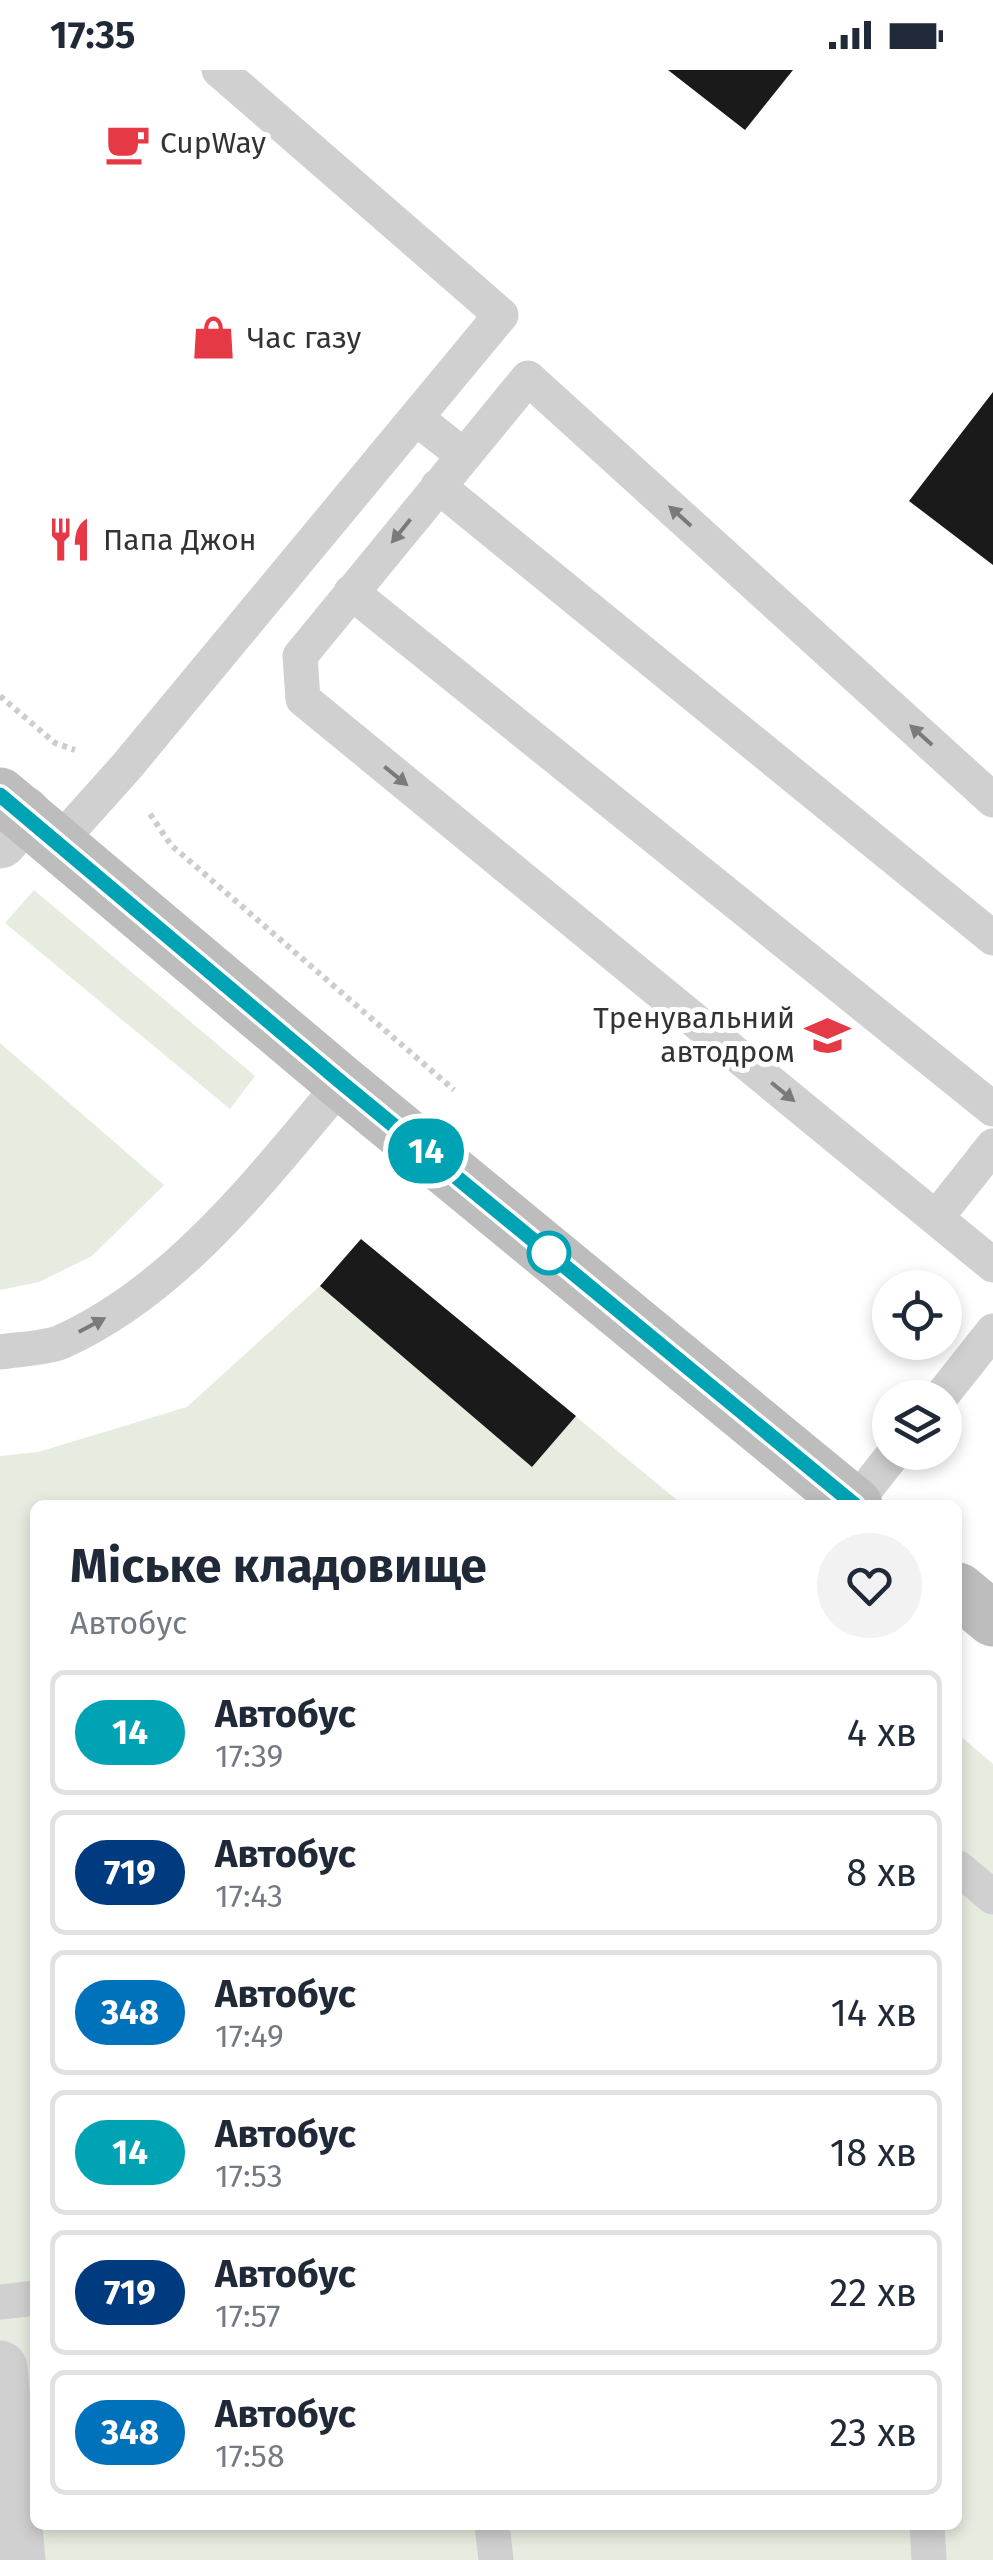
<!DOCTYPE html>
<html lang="uk">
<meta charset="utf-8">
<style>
:root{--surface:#fff;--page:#f2f2f3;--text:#1f2937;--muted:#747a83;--line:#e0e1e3}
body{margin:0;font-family:"Fira Sans",sans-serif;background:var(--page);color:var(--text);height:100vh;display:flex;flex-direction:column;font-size:38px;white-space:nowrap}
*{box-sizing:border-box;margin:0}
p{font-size:32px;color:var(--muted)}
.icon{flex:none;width:55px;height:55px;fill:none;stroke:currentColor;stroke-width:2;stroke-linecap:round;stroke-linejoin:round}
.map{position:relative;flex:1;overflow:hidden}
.side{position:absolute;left:30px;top:1430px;width:932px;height:1030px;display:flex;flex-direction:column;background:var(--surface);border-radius:15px;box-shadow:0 5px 15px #0003}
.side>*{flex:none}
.badge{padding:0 20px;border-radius:32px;font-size:35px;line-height:65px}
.controls{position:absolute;left:872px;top:1200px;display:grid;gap:20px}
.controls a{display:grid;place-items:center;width:90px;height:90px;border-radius:50%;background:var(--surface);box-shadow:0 5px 15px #0003;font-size:50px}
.map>.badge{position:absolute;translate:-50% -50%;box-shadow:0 0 0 5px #fff}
.round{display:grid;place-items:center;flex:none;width:105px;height:105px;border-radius:52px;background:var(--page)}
.overview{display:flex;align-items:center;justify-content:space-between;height:170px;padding:0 40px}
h1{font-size:48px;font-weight:700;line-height:75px}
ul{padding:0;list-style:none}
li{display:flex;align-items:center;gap:30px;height:125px;margin:0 20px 15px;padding:0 20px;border:5px solid var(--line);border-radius:15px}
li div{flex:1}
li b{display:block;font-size:38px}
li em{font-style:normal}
li .badge{min-width:110px;font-weight:700;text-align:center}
.status{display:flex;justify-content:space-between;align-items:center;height:70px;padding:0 50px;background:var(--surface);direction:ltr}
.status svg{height:28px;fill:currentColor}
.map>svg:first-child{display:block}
.green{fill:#e6ecdf}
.building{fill:#1a1a1a}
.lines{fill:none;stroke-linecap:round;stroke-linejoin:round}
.path{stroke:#cdcdcd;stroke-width:6;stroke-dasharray:5 5;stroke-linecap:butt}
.lane{stroke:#d0d0d0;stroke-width:35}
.street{stroke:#d0d0d0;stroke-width:55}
.secondary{stroke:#bdbdbd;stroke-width:55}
.oneway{fill:#7a7a7a}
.line-casing{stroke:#fff;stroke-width:22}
.line{stroke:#00a3b4;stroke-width:15}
.stop-dot{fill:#fff;stroke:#00a3b4;stroke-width:5}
.labels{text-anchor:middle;stroke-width:10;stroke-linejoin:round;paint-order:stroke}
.poi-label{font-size:30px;fill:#333;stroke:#fff;text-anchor:start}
</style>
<div class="status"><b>17:35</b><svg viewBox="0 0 49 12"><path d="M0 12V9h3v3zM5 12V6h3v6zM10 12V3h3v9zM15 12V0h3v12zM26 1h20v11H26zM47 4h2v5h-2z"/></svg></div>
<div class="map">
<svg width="993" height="2490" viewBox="0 0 993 2490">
<rect width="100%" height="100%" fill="#fff"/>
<path class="green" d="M34 820 255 1006 230 1039 5 853Z
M0 973 164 1115 92 1186 39 1212 0 1220Z
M361 1169 683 1435H35V2455H958V1664L993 1694V2490H0V1386L38 1382 187 1337 320 1216Z"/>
<path class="building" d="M668 0H793L745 60Z
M993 322V495L909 431Z
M361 1169 576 1346 532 1397 320 1216Z"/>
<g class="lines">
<path class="path" d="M0 626 55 673 75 680
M150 744 171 775 454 1020"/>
<path class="lane" d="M416 348 463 385
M438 416 993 868
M351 522 993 1039
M993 730 528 308 300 586 303 629 993 1195
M58 773 127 696 501 245 219 0
M936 1148 993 1076
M0 1282C19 1279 43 1279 61 1272 177 1220 262 1108 342 1013
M940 1328 993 1261
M854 1434 895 1382
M958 1798 993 1827
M0 2232 35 2228
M492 2455 496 2490
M927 2455 929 2490"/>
<path class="street" d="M0 771 23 743
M0 2298 18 2490"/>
<path class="secondary" d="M0 725 342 1013 855 1435
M958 1520 993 1549"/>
</g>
<defs><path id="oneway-solid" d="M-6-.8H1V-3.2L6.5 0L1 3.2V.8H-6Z" transform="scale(2.5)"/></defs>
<g class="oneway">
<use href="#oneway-solid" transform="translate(680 446) rotate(-138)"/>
<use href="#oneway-solid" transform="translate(401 461) rotate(129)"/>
<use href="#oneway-solid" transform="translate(921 665) rotate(-138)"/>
<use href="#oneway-solid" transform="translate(396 706) rotate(39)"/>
<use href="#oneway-solid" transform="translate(783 1022) rotate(39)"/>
<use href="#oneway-solid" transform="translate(92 1255) rotate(-28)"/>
</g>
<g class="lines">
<defs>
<path id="line" d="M0 725 342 1013 855 1435"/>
</defs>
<use href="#line" class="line-casing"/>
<use href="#line" class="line"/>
</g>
<defs>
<symbol id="cafe-bare" viewBox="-9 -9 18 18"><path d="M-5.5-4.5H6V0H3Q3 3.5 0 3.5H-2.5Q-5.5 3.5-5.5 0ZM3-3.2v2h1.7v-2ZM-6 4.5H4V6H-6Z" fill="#e63946" stroke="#fff" stroke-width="2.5" paint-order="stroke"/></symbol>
<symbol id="shop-bare" viewBox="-9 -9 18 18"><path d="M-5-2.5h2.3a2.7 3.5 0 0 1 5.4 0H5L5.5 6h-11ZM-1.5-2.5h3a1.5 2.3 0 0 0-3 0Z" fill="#e63946" stroke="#fff" stroke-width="2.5" paint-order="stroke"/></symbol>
<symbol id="restaurant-bare" viewBox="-9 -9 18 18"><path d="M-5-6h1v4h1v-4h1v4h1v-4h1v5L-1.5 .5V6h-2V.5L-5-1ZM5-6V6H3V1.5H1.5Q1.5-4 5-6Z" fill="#e63946" stroke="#fff" stroke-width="2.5" paint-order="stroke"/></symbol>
<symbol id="school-bare" viewBox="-9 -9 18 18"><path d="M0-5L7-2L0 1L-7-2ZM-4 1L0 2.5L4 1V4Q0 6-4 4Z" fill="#e63946" stroke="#fff" stroke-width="2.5" paint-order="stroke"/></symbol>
</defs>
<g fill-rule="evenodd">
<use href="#cafe-bare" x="96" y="42" width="63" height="63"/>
<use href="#shop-bare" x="182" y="236" width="63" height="63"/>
<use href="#restaurant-bare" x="38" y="438" width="63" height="63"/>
<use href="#school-bare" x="796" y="934" width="63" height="63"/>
</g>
<circle class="stop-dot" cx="549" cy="1183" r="20"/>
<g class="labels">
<g class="poi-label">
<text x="160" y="83">CupWay</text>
<text x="247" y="278">Час газу</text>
<text x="103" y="480">Папа Джон</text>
<text x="795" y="958" text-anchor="end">Тренувальний<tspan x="795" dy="34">автодром</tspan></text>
</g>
</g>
</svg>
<div class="controls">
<a><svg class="icon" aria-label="locate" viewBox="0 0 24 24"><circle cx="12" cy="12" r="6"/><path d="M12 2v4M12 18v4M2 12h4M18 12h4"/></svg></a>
<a><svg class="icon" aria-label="layers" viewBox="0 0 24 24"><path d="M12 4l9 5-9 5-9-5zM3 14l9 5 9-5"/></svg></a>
</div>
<b class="badge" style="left:426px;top:1081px;background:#00a3b4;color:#fff">14</b>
<section class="side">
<div class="overview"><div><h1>Міське кладовище</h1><p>Автобус</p></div><a class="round"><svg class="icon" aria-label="heart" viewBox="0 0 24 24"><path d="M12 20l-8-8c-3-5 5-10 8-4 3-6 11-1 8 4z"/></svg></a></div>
<ul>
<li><span class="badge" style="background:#00a3b4;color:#fff">14</span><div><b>Автобус</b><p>17:39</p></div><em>4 хв</em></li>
<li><span class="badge" style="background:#003b80;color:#fff">719</span><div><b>Автобус</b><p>17:43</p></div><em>8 хв</em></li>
<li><span class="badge" style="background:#0072bc;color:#fff">348</span><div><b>Автобус</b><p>17:49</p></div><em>14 хв</em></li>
<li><span class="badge" style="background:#00a3b4;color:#fff">14</span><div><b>Автобус</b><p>17:53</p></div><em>18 хв</em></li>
<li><span class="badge" style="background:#003b80;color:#fff">719</span><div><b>Автобус</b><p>17:57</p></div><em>22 хв</em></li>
<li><span class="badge" style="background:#0072bc;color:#fff">348</span><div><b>Автобус</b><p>17:58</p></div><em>23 хв</em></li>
</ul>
</section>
</div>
